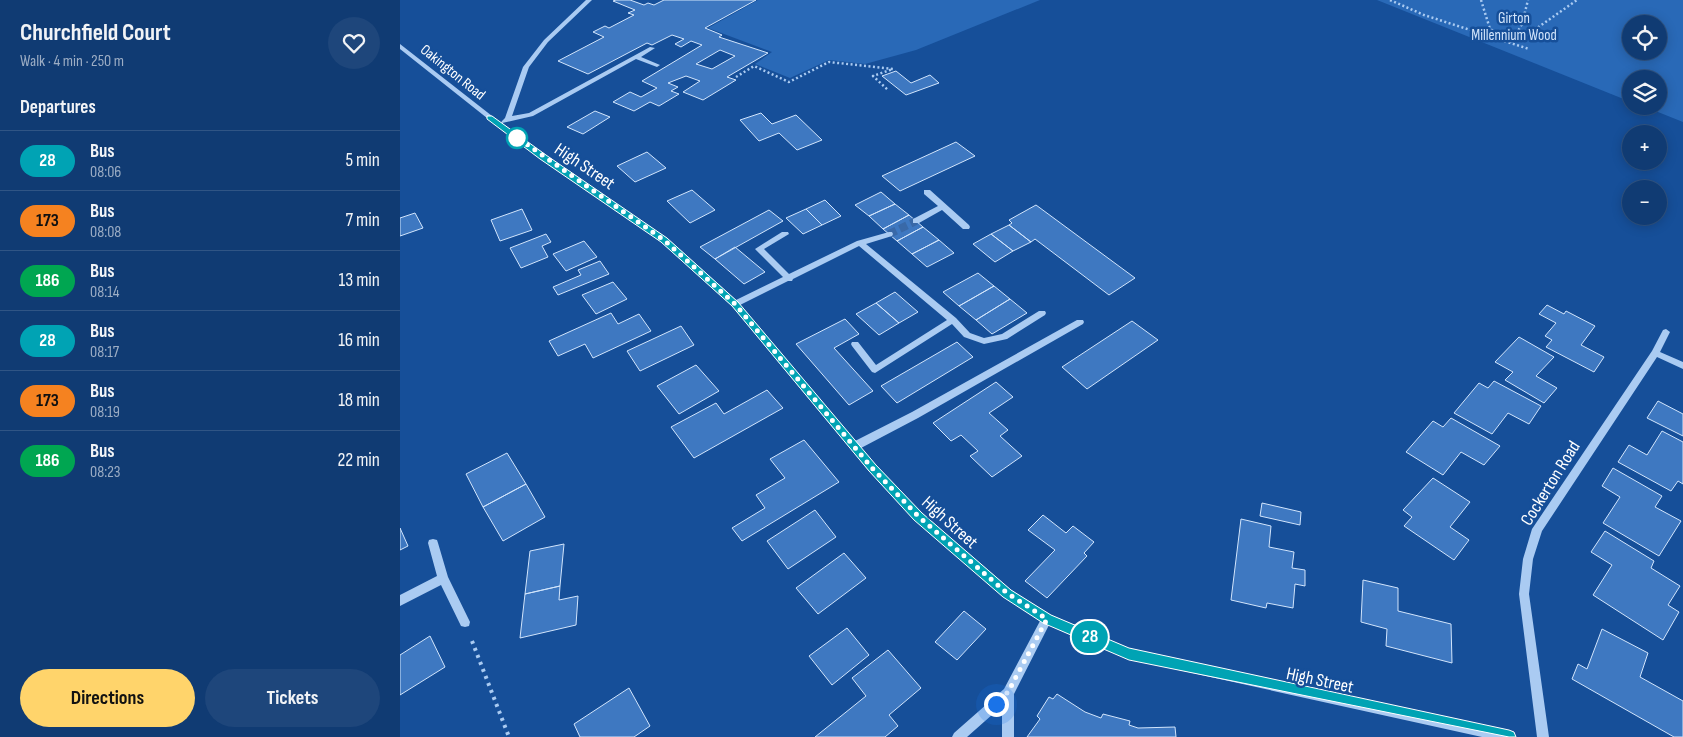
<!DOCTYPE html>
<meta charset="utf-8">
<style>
:root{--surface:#103b73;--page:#1e467b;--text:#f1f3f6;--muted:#9cadc4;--line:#305585;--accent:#ffd46b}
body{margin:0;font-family:"Sofia Sans Condensed",sans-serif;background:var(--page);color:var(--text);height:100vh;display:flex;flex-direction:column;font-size:19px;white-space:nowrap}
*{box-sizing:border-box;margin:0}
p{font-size:16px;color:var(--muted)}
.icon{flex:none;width:28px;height:28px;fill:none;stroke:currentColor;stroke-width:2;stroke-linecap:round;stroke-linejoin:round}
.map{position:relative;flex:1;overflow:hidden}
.side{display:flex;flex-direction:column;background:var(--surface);width:400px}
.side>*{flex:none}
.badge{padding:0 10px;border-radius:16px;font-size:18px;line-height:32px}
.buttons{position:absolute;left:1222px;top:15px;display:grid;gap:10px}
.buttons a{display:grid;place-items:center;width:45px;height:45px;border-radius:50%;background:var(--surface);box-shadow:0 2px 12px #0003,0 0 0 1px var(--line);font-size:25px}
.you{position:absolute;width:25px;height:25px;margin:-12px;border:4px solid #fff;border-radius:50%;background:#1a73e8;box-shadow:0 0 0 8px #1a73e833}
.map>.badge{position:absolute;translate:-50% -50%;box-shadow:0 0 0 2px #fff}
h2{padding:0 20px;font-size:19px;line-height:45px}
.round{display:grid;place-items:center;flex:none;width:52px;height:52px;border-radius:26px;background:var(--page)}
.headline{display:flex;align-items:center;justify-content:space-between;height:85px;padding:0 20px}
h1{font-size:24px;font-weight:700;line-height:38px}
.cta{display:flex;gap:10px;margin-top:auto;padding:10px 20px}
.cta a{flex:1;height:58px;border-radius:30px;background:var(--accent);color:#111;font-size:20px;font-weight:700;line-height:58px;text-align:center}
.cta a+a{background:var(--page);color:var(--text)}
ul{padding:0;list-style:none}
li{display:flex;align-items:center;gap:15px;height:60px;padding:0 20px;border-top:1px solid var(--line)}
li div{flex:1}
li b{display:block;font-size:19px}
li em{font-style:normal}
li .badge{min-width:55px;font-weight:700;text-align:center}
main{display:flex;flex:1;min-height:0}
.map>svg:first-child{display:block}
.green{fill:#2969b7;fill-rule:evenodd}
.building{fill:#3e78c1;stroke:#d2e5fc;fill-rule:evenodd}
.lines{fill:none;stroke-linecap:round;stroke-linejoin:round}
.minor-tunnel{stroke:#3969a8;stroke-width:8;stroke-dasharray:8 4;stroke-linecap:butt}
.path-far1{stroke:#aacbf2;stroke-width:2.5;stroke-dasharray:2 2.5;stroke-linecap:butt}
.path{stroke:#aacbf2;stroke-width:4;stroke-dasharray:3 4.5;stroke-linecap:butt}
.minor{fill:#aacbf2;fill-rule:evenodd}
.line{fill:#00a3b4;stroke:#fff}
.walk{stroke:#fff;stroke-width:5;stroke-dasharray:0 9}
.stop-dot{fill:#fff;stroke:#00a3b4;stroke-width:2.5}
.labels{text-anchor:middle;stroke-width:5;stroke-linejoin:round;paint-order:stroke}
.far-park-label{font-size:15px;fill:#d2e5fc;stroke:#164f99}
.far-street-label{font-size:15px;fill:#fff;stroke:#164f99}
.street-label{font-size:18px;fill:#fff;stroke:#164f99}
</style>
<main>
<section class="side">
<div class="headline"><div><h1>Churchfield Court</h1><p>Walk · 4 min · 250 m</p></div><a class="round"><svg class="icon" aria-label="heart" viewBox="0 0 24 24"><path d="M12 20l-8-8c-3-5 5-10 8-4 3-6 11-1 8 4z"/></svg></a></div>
<h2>Departures</h2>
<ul>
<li><span class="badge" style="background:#00a3b4;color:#fff">28</span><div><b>Bus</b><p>08:06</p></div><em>5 min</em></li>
<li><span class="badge" style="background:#f58220;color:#111">173</span><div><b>Bus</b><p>08:08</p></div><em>7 min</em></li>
<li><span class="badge" style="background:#00a651;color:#fff">186</span><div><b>Bus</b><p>08:14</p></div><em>13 min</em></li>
<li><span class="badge" style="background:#00a3b4;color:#fff">28</span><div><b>Bus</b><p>08:17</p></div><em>16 min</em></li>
<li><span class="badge" style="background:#f58220;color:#111">173</span><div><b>Bus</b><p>08:19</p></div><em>18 min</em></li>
<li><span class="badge" style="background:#00a651;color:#fff">186</span><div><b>Bus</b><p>08:23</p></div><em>22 min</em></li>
</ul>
<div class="cta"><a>Directions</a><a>Tickets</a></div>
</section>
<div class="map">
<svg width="1283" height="737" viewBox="0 0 1283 737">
<rect width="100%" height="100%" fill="#164f99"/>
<path class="green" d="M358 0H640L516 50 465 64 429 60 390 78 355 64 372 52 308 28Z
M977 0H1283V122L1243 106H1259V79H1231V102ZM1231 24H1259V51H1231Z"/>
<path class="building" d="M216 0H230L244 5 248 3 254 5 264 0H356L305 28 322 35 319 37 368 53 327 77 336 80 303 100 283 92 300 81 286 76 268 83 278 87 271 91 279 94 259 106 250 102 234 111 213 102 230 92 241 97 257 88 242 81 302 45 291 41 281 47 275 44 284 39 272 35 252 45 247 43 188 74 158 61 204 37 193 32 205 26 209 28 234 15 228 13 235 10 213 1ZM320 50 335 56 312 69 296 64Z
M496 71 511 83 530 75 539 83 506 95 482 76Z
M195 111 210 117 183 134 167 127Z
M361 113 372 124 396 115 422 140 397 150 379 133 359 141 340 120Z
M556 142 575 156 500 191 482 176Z
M247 152 266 168 235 182 217 166Z
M292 190 315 210 290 223 267 201Z
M481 192 495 204 469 216 455 205Z
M425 200 441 216 422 225 406 209Z
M495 204 509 215 483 229 469 216Z
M636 205 735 278 709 295 635 239 631 242 609 225 612 223 609 220Z
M122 209 132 230 100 241 91 220Z
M406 209 422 225 403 234 386 218Z
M369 210 383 221 315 259 300 247Z
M15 213 23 228 0 236V218Z
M509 215 523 227 497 241 483 229Z
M609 225 631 242 613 251 591 234Z
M523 227 539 240 512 254 497 241Z
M146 234 151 242 142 246 148 257 121 268 110 248Z
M591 234 613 251 595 262 573 244Z
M539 240 554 253 527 267 512 254Z
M184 241 197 257 166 271 153 254Z
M335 247 365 272 344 284 315 259Z
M200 261 209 274 158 295 153 287 181 275 178 270Z
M578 273 594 286 559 306 543 292Z
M213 282 227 299 196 314 182 295Z
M594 286 610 299 576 320 559 306Z
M495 292 518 312 499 323 476 303Z
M610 299 627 313 592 334 576 320Z
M476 303 499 323 479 335 456 314Z
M1147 305 1164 314 1166 311 1195 326 1181 345 1204 357 1194 372 1146 347 1152 340 1145 336 1156 323 1139 314Z
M211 313 218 324 239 314 251 331 193 358 185 344 158 356 149 341Z
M445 319 459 334 434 348 473 391 449 405 396 344Z
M732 321 758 340 687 389 662 367Z
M281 326 294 345 240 371 227 351Z
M1119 337 1154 357 1136 376 1157 388 1144 403 1105 380 1113 372 1095 362Z
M557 342 573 357 497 403 481 386Z
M296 365 319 391 279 414 257 386Z
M1094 381 1141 406 1129 424 1108 413 1092 434 1054 413 1079 383 1088 388Z
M596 382 613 397 589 413 608 430 600 436 622 456 592 477 570 456 578 451 561 435 551 441 533 423Z
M367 390 383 408 294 458 271 427 316 403 324 414Z
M1258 401 1283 414V436L1247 418Z
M1051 418 1100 446 1084 465 1061 452 1043 475 1006 452 1033 421 1043 427Z
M1262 431 1283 442V484L1278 481 1271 491 1218 462 1229 445 1247 455Z
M404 440 439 482 342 541 332 528 365 508 356 495 385 478 370 459Z
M107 453 126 484 83 507 66 474Z
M1213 468 1262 496 1255 507 1281 521 1259 556 1203 523 1220 497 1202 486Z
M1033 478 1070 502 1050 527 1069 540 1054 560 1004 526 1012 517 1003 510Z
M126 484 145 517 103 541 83 507Z
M862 503 901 512 900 525 860 516Z
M415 510 436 537 388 569 367 541Z
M643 515 666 533 673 526 694 542 684 553 687 556 647 598 625 581 655 550 628 530Z
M841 519 871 526 869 547 894 552 892 568 905 570V586L895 584 893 608 867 603 866 608 831 600Z
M0 528 8 546 0 550Z
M1205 531 1254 561 1251 568 1280 586 1268 605 1279 612 1263 640 1193 595 1212 565 1191 552Z
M164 544 160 586 125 594 130 551Z
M444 553 466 578 418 614 396 588Z
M963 580 998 588V611L1051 624 1052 663 986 646 987 629 961 622Z
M160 586 159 600 178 596 176 625 120 638 125 594Z
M564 611 586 629 557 660 535 642Z
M447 628 469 655 432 685 409 656Z
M1202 629 1248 653 1240 677 1283 701V737H1274L1172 679 1178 664 1187 669Z
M30 636 45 667 0 695V655Z
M488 650 521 688 489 715 498 726 485 737H415L466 696 452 678Z
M229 688 250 726 234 737H180L174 724Z
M657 694 685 712 701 718 703 714 730 721 729 725 738 728 775 727 776 737H627L640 719 637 716 649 697 653 699Z"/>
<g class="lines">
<path class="minor-tunnel" d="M489 234 516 221"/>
<path class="path-far1" d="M990 0 1024 15 1129 49
M1081 0 1090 29 1111 41 1120 40 1177 0
M1112 42 1122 24 1128 0
M336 77 354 66 389 82 429 62 493 69 473 76 488 90"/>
<path class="path" d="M72 641 109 737"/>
<path class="minor" d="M186 0H192L148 42 129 67 112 116 129 113 250 47 255 48 241 57 260 65 257 67 236 59 133 116 102 123 145 156 267 238 336 300 383 277 355 249 382 232H388L389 234 364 249 389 274 457 241 489 232H492L493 234 492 236 466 244 556 318 570 333 584 338 602 334 639 311H645L646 313 645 315 607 339 584 344 564 337 552 324 475 373 472 372 452 346 451 344 452 342H458L476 365 547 320 459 246 393 279 392 281H388L340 305 455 441 512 412 677 320H683L684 322 683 324 518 418 461 448 475 465 522 513 611 590 651 615 730 649 1109 731 1113 733 1115 737H1082L729 659 649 625 614 694V737H602V706L567 737H552L554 733 604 689 640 621 603 596 514 519 469 471 332 306 261 242 141 158 87 118 0 49V44L101 123 102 121 105 118 123 67 144 40Z
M524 190H530L569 225 570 227 569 229H563L542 210 519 223H513V219L538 206 524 194Z
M1266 329 1270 332 1260 352 1283 362V369L1257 357 1142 531 1133 559 1129 594 1149 737H1137L1119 594 1123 559 1132 529 1252 351 1263 330Z
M33 539 37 540 38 543 48 577 70 622 69 626 65 627 61 626 41 585 0 606V595L37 576 28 543 29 540Z"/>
</g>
<path class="line" d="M87 116H92L146 155 267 238 338 302 476 465 522 513 611 590 651 615 729 648 1109 730 1114 732 1116 737H1109L729 660 643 623 603 597 514 520 469 471 332 306 261 242 140 159 87 119Z"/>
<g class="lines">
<path class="walk" d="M117 138 115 136 264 240 335 304 472 468 518 516 607 593 647 619 608 692 596 704"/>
</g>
<circle class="stop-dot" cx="117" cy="138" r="10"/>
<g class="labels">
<g class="far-park-label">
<text x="1114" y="23">Girton<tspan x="1114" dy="17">Millennium Wood</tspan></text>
</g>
<g class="far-street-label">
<text transform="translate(53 72) rotate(39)" y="5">Oakington Road</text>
</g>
<g class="street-label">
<text transform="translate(185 166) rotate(34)" y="6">High Street</text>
<text transform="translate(1150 483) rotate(-58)" y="6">Cockerton Road</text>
<text transform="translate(550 522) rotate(42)" y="6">High Street</text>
<text transform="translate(920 680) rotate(12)" y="6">High Street</text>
</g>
</g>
</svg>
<div class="buttons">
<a><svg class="icon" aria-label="locate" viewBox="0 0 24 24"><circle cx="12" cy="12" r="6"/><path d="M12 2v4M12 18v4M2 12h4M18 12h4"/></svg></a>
<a><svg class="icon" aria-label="layers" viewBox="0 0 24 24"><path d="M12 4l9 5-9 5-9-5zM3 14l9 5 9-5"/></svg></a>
<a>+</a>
<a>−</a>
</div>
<div class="you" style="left:596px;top:704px"></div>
<b class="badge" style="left:690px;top:637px;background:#00a3b4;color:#fff">28</b>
</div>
</main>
